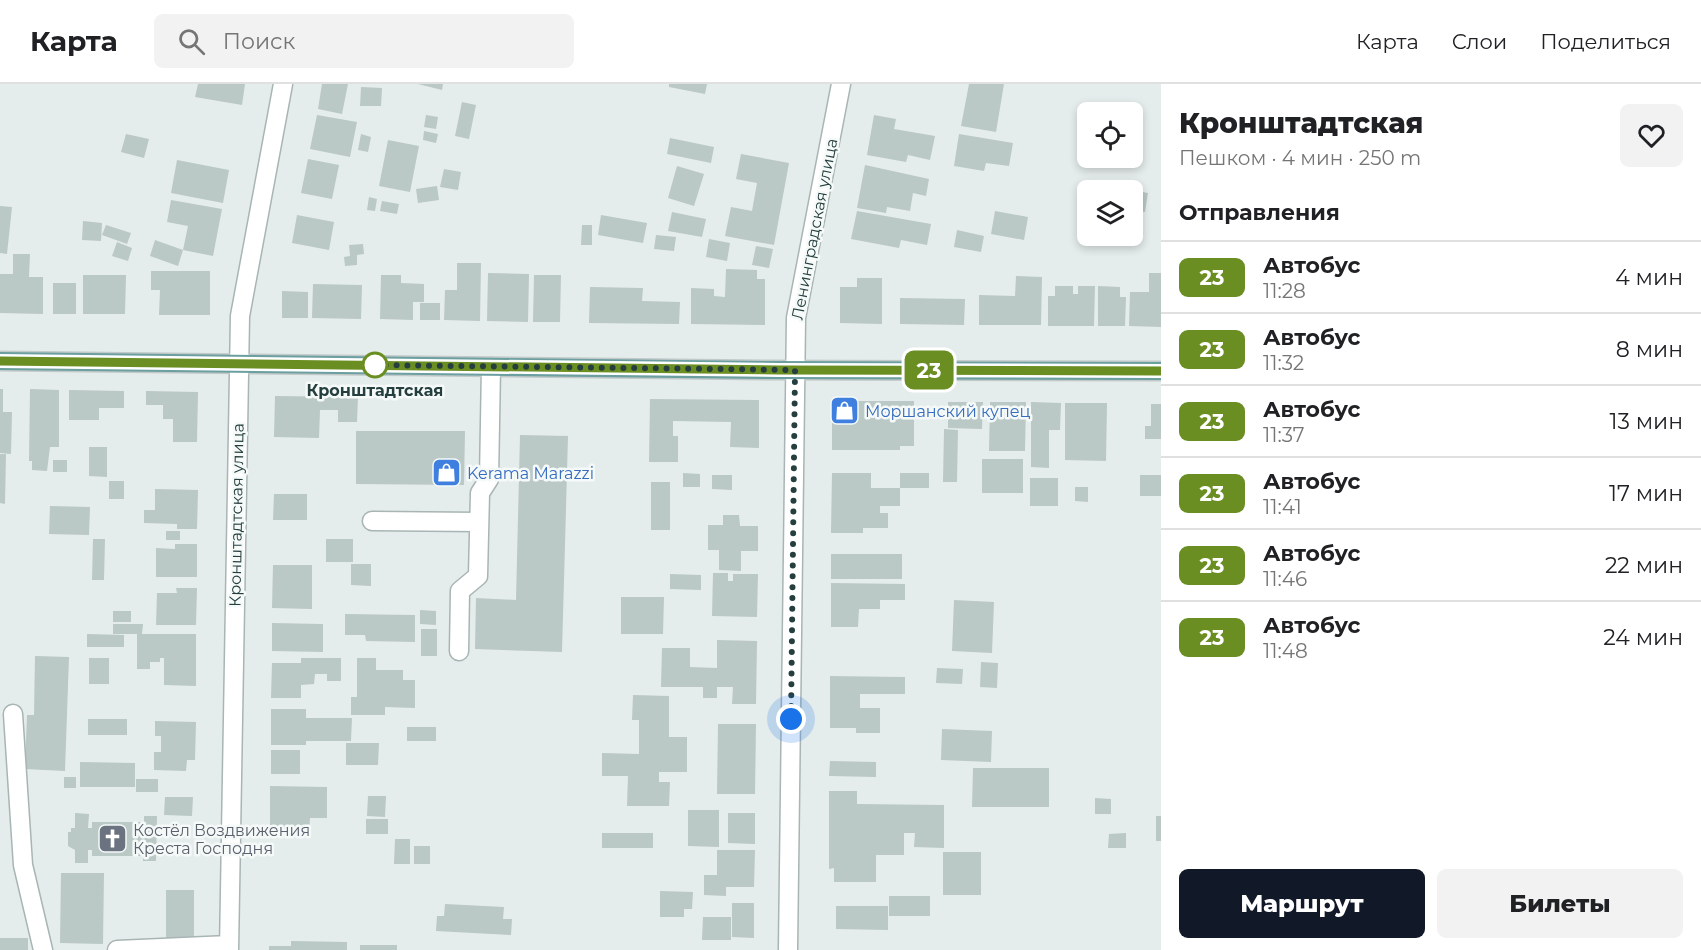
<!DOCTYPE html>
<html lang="ru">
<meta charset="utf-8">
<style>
:root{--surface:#fff;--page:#f2f2f2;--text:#202124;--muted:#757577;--line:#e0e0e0;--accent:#111827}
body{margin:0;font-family:Montserrat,sans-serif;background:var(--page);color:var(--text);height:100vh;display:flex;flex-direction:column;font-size:22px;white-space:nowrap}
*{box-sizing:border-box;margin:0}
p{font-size:20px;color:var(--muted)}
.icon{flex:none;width:33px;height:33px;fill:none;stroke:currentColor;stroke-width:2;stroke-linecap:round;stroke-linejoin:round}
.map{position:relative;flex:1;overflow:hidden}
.side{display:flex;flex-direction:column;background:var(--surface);width:540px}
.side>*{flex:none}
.badge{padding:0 12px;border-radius:9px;font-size:21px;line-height:39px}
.buttons{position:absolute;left:1077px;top:18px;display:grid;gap:12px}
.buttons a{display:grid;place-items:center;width:66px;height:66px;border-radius:9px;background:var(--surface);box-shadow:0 3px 9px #0003;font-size:30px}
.you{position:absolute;width:30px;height:30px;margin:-15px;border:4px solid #fff;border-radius:50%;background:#1a73e8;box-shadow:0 0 0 9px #1a73e833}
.map>.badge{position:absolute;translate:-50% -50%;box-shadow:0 0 0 3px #fff}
h2{padding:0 18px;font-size:22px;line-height:54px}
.round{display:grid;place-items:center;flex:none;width:63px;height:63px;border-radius:9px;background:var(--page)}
.head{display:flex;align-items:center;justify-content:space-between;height:102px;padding:0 18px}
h1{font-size:28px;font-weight:800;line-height:45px}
.action{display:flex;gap:12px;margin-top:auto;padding:12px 18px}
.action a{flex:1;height:69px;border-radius:9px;background:var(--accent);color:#fff;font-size:24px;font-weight:800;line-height:69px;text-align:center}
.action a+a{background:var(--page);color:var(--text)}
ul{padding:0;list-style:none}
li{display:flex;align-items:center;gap:18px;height:72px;padding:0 18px;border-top:2px solid var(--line)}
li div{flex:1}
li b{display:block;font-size:22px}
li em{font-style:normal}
li .badge{min-width:66px;font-weight:700;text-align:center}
header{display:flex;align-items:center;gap:36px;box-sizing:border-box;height:84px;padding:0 30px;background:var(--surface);border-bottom:2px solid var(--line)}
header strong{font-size:28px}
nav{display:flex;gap:33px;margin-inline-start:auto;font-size:21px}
.search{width:420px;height:54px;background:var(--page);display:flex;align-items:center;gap:15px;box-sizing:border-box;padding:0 21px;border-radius:9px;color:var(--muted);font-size:22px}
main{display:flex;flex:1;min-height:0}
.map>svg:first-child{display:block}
.building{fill:#bac8c6}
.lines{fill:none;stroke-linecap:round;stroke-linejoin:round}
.minor-casing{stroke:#a8b5b4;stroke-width:21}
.major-casing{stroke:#c2c9c9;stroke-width:21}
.minor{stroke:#fff;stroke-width:18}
.major{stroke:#6b9fa0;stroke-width:18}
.line-casing{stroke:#fff;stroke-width:14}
.line{stroke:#6b8e23;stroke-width:9}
.walk{stroke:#253e3e;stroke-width:6;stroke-dasharray:0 10.8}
.stop-dot{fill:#fff;stroke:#6b8e23;stroke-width:3}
.labels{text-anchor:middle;stroke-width:5;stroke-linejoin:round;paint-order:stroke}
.street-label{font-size:16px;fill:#253e3e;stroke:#f5faf9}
.stop-label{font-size:16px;font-weight:bold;fill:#253e3e;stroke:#f5faf9}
.shop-label{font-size:16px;fill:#366cbe;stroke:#f5faf9;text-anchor:start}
.worship-label{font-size:16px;fill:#5b616d;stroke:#f5faf9;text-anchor:start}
</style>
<header>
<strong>Карта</strong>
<div class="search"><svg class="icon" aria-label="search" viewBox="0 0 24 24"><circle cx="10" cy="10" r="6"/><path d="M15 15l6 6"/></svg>Поиск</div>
<nav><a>Карта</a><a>Слои</a><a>Поделиться</a></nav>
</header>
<main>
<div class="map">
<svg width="1161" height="866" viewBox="0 0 1161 866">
<rect width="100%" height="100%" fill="#e5edec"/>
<path class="building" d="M198 0H245L242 21 195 13Z
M322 0H348L342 30 318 25Z
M418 0H443L442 6Z
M669 0H707L705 10 669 3Z
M969 0H1004L996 48 961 42Z
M361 3 382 4 381 22H360Z
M462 18 476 21 469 55 455 52Z
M317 31 357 38 350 73 310 65Z
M426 31 438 33 436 45 424 43Z
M874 31 896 35 894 45 935 52 930 76 908 71 906 78 867 71Z
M424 47 438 50 436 59 423 56Z
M126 50 149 55 144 74 121 68Z
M361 50 371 53 368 68 358 66Z
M959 50 1013 59 1009 82 986 79 984 87 954 82Z
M670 54 714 63 711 79 667 70Z
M388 56 419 62 410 108 379 102Z
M741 70 789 79 774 161 725 152 731 123 752 127 757 99 736 95Z
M308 75 339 81 332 115 301 109Z
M177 76 229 86 223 119 171 109Z
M865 81 929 95 926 112 913 109 910 127 887 123 886 129 857 124Z
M677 82 704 90 694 122 668 114Z
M444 85 461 88 458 106 440 103Z
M437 102 439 116 418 119 416 105Z
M1132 106 1148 109 1145 128 1132 126Z
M369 113 377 115 375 127 367 126Z
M171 116 222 125 213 172 183 166 188 142 167 138Z
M382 117 399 120 397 130 380 127Z
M0 122 12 123 7 170 0 169Z
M857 127 931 140 927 161 901 156 899 164 851 155Z
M995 127 1028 133 1024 156 991 150Z
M672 128 706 135 702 153 668 147Z
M297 131 334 138 329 166 292 159Z
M601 131 647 139 643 159 598 151Z
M83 137 102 139 101 157 82 156Z
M106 141 131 149 127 160 102 151Z
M582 141H592V161H581Z
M957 146 984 152 981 168 954 163Z
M656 151 676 153 674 167 654 165Z
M709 155 730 159 727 177 706 173Z
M155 156 183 166 178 182 150 172Z
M117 158 132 164 128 177 112 172Z
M363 160 364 170 357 171V181L345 182 344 173 350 172 349 161Z
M756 162 773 165 769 184 752 181Z
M13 170H30L29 193H43V230L0 229V190H13Z
M457 179H481L480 237 444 236 445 206H457Z
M726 185 757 186V195H765V241L691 240V204L714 205V212L725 213Z
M151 187H210V231H159L160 206H151Z
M488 189 529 190 528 238 487 237Z
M1149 189H1161V243L1129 242 1130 208H1149Z
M83 191H126L125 230H83Z
M381 191H401V199L424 200V218H413V236L380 235Z
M534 191H561L560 238H533Z
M1016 192 1042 193 1041 241H979V211L1015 212Z
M857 194H882V240L840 239V203H857Z
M53 199H76V230H53Z
M313 200 362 201 361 235 312 234Z
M1055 202H1073V210H1078V202H1095L1094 242H1048V212H1055Z
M1098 202 1120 203V213H1126L1125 242H1098Z
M590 203 643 204 642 217 680 218 679 240 589 239Z
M282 207 308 208V234H282Z
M900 214 965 215 964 241 900 240Z
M420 219H440V236H420Z
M0 305H3V328H12L11 370 0 369Z
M30 305 59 306V363H50L47 387 32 386V377H29Z
M69 306 124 307V324H99V336H69Z
M146 307 198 308 197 358H173V335H163V321H146Z
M275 312 358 313 357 338H338V326H320L319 354 274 353Z
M650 315 759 316V364L730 363 731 338 673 337V352H678V378H649Z
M832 317H914V362H900V366H832Z
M948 318H983L982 345 948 344Z
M990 318H1026L1025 367H989Z
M1031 318 1061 319 1060 346H1049V384L1031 383Z
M1065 319H1107L1106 377 1065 376Z
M1151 320H1161V355H1145V342H1151Z
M944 345 958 346 957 398H943Z
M356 347H465L464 401 356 400Z
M520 351 568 352 562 568 475 565 476 514 516 516Z
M89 363H107V393L89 392Z
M0 370H6L5 420 0 419Z
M982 375H1023V409H982Z
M53 376H67V388H53Z
M683 389 700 390V403H683Z
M832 389H871V404H900V389H929V404H900V422H880V429H888V444H863V449H831Z
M712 391H732V406L712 405Z
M1140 391H1161V412H1140Z
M1030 394H1058V422H1030Z
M109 397H124V415H109Z
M651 398H670V446H651Z
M1075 403H1088V418L1075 417Z
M155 405 198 406 197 445H177V440L144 439V426H155Z
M274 410H307V436H273Z
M50 422 90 423 89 451 49 450Z
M723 431H739L740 442H758V467H741V487L719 486V466H708V441H723Z
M166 447H180V456H166Z
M93 455H105L104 496H92Z
M326 455H353V478H326Z
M175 460H197V493H156V464L175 465Z
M831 470H902V495H831Z
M351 480H371V502L351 501Z
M273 481H312V525L272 524Z
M713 489H728V497H733V490H758L757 533 712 532Z
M670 490 701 491V506L670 505Z
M831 499 905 500V516H880V525H859L858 543H831Z
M176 504H197L196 541H156L157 509H177Z
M621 513H664L663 550H621Z
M954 516 994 518 992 569 952 567Z
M420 526 436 527V541L420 540Z
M113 527H131V538H113Z
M345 530 415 531V558L366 557 365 551H345Z
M272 539 323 540V568L272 567Z
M113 540H143L142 550H196V602L164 601V574H160V578H150V585H137V550H113Z
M421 545H437V572H421Z
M87 550 124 551V563H87Z
M717 556 757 557 756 620H732L733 603H717V614H703V603H661L662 564H690V583L717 584Z
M35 572 69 573 65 687 25 685 27 631H34Z
M89 574H109V600H89Z
M301 574H341V597H327V590H315L314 600 301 601V614H271L272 579H301Z
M357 574H376V586H403V596H415V624L385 623V631H351V613H357Z
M981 578 998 579 997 604 980 603Z
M937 584 963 585 962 600 936 599Z
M830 592 905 593V610H860V624H880V649H856V644H830Z
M633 611 669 612V653H687V688H659V698H670L669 722H627L628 692H602V669L639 670V636H632Z
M271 625H306V634H352L351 657H306V661H271Z
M88 635H127V651H88Z
M155 637 196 638 195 676H187L186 687 154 686V668H161V652H155Z
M718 640H756L755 710H717Z
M407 643H436V657H407Z
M942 645 992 647 991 678 941 676Z
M346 659H379L378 681H346Z
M271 666H300V690H271Z
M830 677 876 678V693L829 692Z
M80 678 135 679V703H80Z
M973 684H1049V723H972Z
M64 693H76V704H64Z
M136 695H158V708H136Z
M270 702 327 703V734H310L309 750H270Z
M829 707H857V720L944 721V764L914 763 915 749H904V771H876V798H834V784L829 785Z
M368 712H386L385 733 367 732Z
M165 713H193L192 732 164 731Z
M1095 714 1111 715V730H1095Z
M688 726H719V763L688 762Z
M75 729 89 730 88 744H92V738H144V732H157L156 777H143V772H92V766H88V779H75V766L68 762V748H71V744H75Z
M728 729H755V760L728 759Z
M1156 732H1161V757H1156Z
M366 735H388V750H366Z
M602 749H653V764H602Z
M1126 749V764H1108L1109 750Z
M395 755H410V780H394Z
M414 762H430V780H414Z
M717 766H755L754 803H726V812L704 811V791H717Z
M943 768H981V811H943Z
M61 789H104L103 860 60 859Z
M166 806H194V858L166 857Z
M660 807 693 808 692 825H684V833H660Z
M889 812H930V832H889Z
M732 819H754V854L732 853Z
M445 820 504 823 503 835H512L511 851 436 847 437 832H444Z
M836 822H888V846L836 845Z
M703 833H731V856H702Z
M0 854H28V866H0Z
M291 857 347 858V866H269V862H291Z
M360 861H397V866H360Z"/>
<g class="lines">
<defs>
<path id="minor" d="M372 437 479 438
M459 567 460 507 478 492 480 409 489 395 491 283
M13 630 23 781 43 866
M117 866 229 861
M229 866 240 232 283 0
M788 866 796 234 841 0"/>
<path id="major" d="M0 277 765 286 1161 287"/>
</defs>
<use href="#minor" class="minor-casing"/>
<use href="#major" class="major-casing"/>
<use href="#minor" class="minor"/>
<use href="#major" class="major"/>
</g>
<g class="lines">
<defs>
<path id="line" d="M0 277 780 286 1161 287"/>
</defs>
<use href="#line" class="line-casing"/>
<use href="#line" class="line"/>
<path class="walk" d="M375 281 795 286 791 635"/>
</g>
<defs>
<symbol id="shop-square" viewBox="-11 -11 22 22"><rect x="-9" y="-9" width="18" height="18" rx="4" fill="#3f7fe0" stroke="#f5faf9"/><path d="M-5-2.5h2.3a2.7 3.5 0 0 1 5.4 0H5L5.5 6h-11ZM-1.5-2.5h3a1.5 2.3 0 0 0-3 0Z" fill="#fff"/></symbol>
<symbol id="church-square" viewBox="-11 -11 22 22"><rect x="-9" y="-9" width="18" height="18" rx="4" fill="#6b7280" stroke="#f5faf9"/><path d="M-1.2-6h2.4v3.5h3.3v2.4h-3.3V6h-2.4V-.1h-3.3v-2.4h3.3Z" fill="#fff"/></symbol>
</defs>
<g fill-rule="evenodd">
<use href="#shop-square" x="828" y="310" width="33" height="33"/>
<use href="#shop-square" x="430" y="372" width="33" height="33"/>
<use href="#church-square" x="96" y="738" width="33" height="33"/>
</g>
<circle class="stop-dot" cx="375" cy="281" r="12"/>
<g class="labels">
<g class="street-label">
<text transform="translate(814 145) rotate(-79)" y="6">Ленинградская улица</text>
<text transform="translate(236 431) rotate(-89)" y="6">Кронштадтская улица</text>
</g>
<g class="stop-label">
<text x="375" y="312">Кронштадтская</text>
</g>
<g class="shop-label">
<text x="865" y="333">Моршанский купец</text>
<text x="467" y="395">Kerama Marazzi</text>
</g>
<g class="worship-label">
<text x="133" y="752">Костёл Воздвижения<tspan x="133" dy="18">Креста Господня</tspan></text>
</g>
</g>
</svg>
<div class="buttons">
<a><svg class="icon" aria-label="locate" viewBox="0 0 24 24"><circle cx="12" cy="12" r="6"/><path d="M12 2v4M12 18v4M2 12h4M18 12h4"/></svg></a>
<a><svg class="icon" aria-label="layers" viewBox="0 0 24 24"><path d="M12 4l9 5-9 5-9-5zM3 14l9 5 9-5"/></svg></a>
</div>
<div class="you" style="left:791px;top:635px"></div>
<b class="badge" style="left:929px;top:286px;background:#6b8e23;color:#fff">23</b>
</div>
<section class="side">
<div class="head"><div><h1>Кронштадтская</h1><p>Пешком · 4 мин · 250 m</p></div><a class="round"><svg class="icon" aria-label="heart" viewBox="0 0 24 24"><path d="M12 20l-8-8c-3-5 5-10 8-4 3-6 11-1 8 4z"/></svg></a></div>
<h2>Отправления</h2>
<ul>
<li><span class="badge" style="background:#6b8e23;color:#fff">23</span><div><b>Автобус</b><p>11:28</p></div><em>4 мин</em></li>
<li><span class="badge" style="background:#6b8e23;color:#fff">23</span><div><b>Автобус</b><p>11:32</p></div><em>8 мин</em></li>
<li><span class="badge" style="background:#6b8e23;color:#fff">23</span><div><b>Автобус</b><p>11:37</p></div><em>13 мин</em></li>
<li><span class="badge" style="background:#6b8e23;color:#fff">23</span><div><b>Автобус</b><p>11:41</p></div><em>17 мин</em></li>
<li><span class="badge" style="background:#6b8e23;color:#fff">23</span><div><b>Автобус</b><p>11:46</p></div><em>22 мин</em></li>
<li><span class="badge" style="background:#6b8e23;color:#fff">23</span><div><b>Автобус</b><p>11:48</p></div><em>24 мин</em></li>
</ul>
<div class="action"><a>Маршрут</a><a>Билеты</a></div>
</section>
</main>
